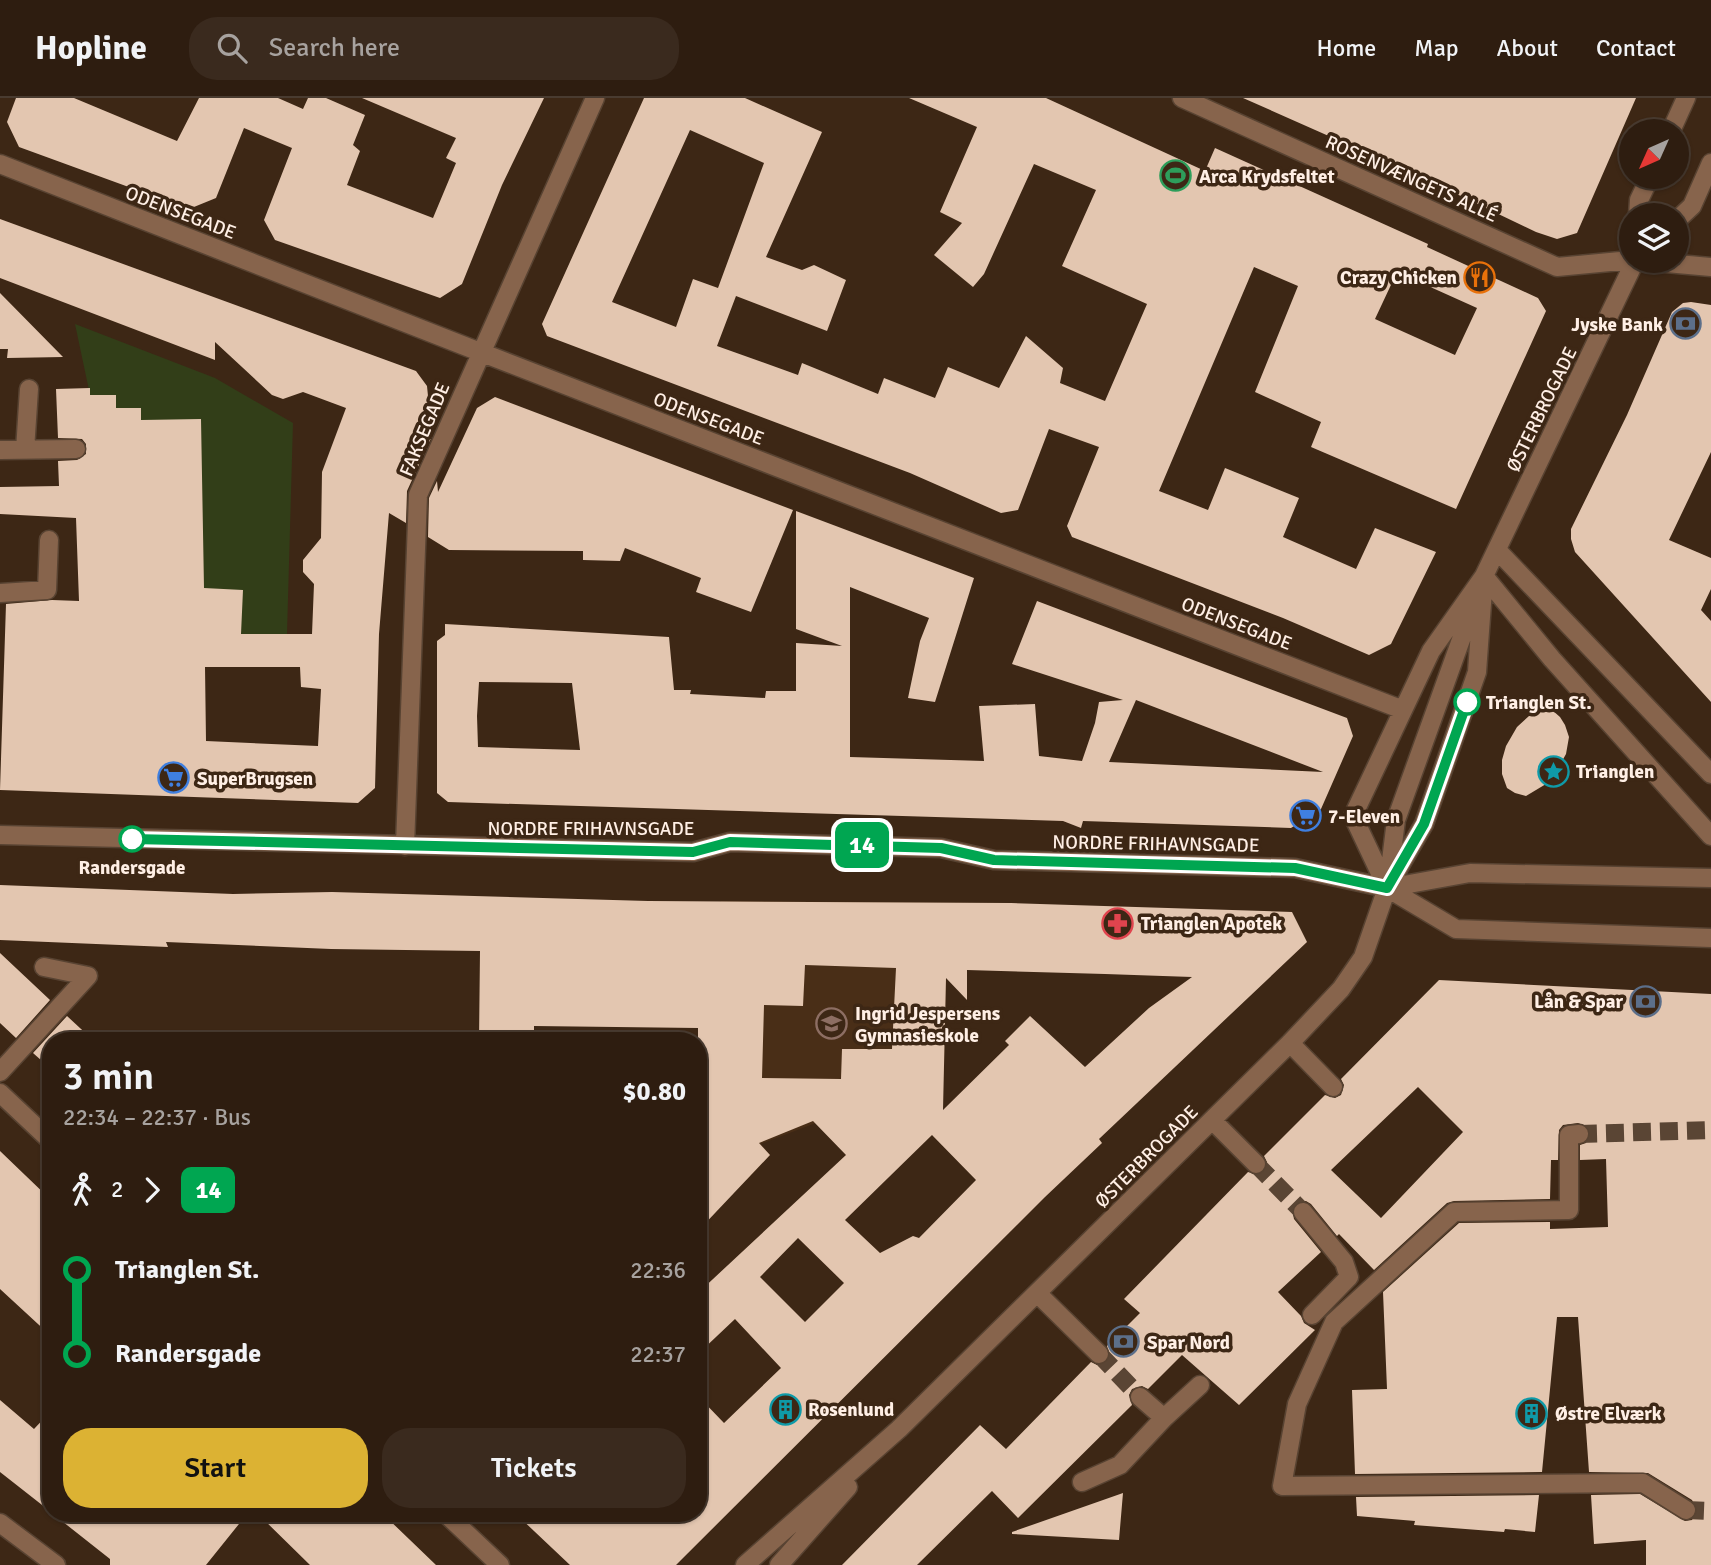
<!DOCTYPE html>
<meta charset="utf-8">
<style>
:root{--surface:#2e1d10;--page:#3a2a1e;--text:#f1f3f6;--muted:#a7a29f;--line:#493b30;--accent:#dcb233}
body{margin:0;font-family:Signika,sans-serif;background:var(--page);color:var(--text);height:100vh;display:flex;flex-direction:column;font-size:26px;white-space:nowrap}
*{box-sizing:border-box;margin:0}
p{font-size:23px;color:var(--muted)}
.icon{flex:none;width:38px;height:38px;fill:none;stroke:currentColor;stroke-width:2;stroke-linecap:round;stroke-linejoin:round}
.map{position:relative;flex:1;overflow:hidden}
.panel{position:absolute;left:42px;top:934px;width:665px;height:490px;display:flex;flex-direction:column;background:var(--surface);border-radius:28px;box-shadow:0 2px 5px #0004,0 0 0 2px var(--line)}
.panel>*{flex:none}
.badge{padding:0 14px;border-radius:10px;font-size:24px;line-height:46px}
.needle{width:46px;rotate:225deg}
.fabs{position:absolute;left:1619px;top:21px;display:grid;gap:14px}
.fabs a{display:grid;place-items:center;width:70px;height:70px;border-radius:50%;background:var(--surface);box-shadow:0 2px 5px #0004,0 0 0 2px var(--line);font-size:35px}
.map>.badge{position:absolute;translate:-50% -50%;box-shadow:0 0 0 4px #fff}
.legs{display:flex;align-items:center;gap:10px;height:77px;padding:0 21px;font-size:23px}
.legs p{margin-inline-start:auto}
.headline{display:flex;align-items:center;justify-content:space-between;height:119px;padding:0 21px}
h1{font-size:38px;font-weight:600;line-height:52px}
.cta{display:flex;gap:14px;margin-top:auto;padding:14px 21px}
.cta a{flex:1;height:80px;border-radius:28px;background:var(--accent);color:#111;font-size:28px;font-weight:600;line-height:80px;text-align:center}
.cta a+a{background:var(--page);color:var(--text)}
ul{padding:0 21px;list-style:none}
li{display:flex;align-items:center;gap:24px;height:84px;font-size:26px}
li i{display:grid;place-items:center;width:10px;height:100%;margin:0 9px;background:currentColor}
li i::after{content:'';width:18px;height:18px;margin:-9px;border:5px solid;border-radius:50%;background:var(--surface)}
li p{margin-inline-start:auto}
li:first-child i{background:linear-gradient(#0000 50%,currentColor 0)}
li:last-child i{background:linear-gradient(currentColor 50%,#0000 0)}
header{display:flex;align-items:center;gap:42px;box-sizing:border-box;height:98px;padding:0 35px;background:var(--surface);border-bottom:2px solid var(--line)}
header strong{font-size:33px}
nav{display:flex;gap:38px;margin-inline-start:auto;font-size:24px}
.search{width:490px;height:63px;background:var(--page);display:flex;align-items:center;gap:18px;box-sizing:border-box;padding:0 24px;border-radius:28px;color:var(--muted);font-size:26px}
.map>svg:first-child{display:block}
.built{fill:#492e17}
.green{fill:#323e18}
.building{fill:#e3c6b0;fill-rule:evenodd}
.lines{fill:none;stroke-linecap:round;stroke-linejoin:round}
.minor-tunnel{stroke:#5a4534;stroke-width:18;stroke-dasharray:18 9;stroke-linecap:butt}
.minor-casing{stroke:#584332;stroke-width:21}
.minor{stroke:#87644c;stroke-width:18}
.line-1-casing{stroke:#fff;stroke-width:16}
.line-1{stroke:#00a651;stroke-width:10}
.stop-1-dot{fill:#fff;stroke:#00a651;stroke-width:3.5}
.labels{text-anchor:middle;stroke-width:7;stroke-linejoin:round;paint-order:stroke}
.poi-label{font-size:19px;font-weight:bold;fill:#ffefe5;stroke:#3d2715;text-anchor:start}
.street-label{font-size:19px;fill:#ffefe5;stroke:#3d2715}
.stop-label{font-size:19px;font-weight:bold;fill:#ffefe5;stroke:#3d2715;text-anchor:start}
</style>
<header>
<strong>Hopline</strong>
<div class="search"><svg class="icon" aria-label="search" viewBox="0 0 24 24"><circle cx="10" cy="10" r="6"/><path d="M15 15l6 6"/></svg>Search here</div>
<nav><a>Home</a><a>Map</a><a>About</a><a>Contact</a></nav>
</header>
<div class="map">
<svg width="1711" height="1467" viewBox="0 0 1711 1467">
<rect width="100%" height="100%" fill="#3d2715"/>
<path class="built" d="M721 803 1011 805 1010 856 947 855 944 976 761 1046 770 1057 747 1082 717 1053Z"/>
<path class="green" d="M75 226 215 280 293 325 287 536H205L141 322 140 310H116V297H90Z"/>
<path class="building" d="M16 0H74L177 43 199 0H278L303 11 308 0H326L365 17 353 47 360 53 347 87 433 120 456 65 446 60 456 40 362 0H544L502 87 462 186 440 200 275 142 264 122 292 50 244 30 216 100 189 111 19 49 7 24Z
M644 0H745L822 34 766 159 802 172 814 167 846 182 827 233 736 198 717 248 798 277 802 265 878 296 884 280 935 300 948 269 999 290 1026 238 1063 270 1060 285 1105 303 1147 206 1062 168 1096 92 1034 66 984 176 973 189 934 157 962 125 940 114 977 29 909 0H1046L1205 73 1215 50 1428 146 1427 149 1538 200 1546 213 1456 411 1311 349 1321 324 1255 294 1298 188 1254 169 1159 393 1208 412 1225 370 1299 400 1283 439 1356 471 1375 430 1436 454 1391 546 1369 557 1283 520 1072 439 1067 428 1099 349 1049 331 1018 412 1001 415 910 375 547 238 542 226ZM690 32 764 65 718 190 693 181 676 229 612 204ZM1397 174 1477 210 1455 257 1375 221Z
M1243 0H1636L1577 135 1557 141 1536 134 1419 78Z
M0 121 416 273 427 288 432 338 407 393 406 425 389 415 379 536 375 690 358 705 0 692 6 506 52 502 79 503 76 420 0 416V389L59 388 58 363 77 362 86 356V346L82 341 58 340 56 291 90 290V297H116V310H141V322L201 321 204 490 243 492 241 536H312L314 486 303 474V462L321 440 322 374 346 310 303 294 283 301 272 297 215 244V262L0 180ZM205 569H300L301 589 321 591 318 648 206 643Z
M0 195 63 259 7 260 8 251H0Z
M1691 204 1711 207V354L1669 442 1711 460V491L1701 512 1711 523V604L1575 454 1571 441V431L1627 317 1672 214 1683 205Z
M495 299 793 412 751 514 696 494 701 480 625 450 620 463 583 462V453L449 452 428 439 429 400 437 383 438 394 477 310Z
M796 413 974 480 935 604 908 600 920 543 929 520 850 489V659L984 663 979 608 1035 606 1039 658 1082 663 1095 625 1099 604 1123 602 1012 566 1037 503 1347 620 1353 638 1321 711 1291 730 1083 723 1081 730 1063 723 448 704 437 695V543L445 537V526L669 539 674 592H691L690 596 765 600 766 593H796V545L842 548 796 531ZM479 584 572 585 580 652 478 649 477 618ZM1136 602 1323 674 1109 664Z
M1540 612H1552L1560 619 1565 627 1569 639 1566 656 1551 683 1526 698 1515 695 1507 690 1502 676V662L1506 648 1517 629 1529 618Z
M0 787 233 796 332 794 648 803 1011 805 1292 814 1307 844 1099 1041 1102 1045 1045 1099 676 1467H570L516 1416H698V1298L724 1325 781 1270 735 1221 698 1256V1195L846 1057 813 1023 759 1045 770 1057 698 1133V930L534 928V936L506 935V943H479L480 853 331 851 166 844 168 849 0 842ZM805 867 896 870 892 951H842L841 981 762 980 764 907 803 908ZM967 872 1105 876 1192 879 1149 910 1085 969 1030 918 1005 943 1009 947 943 1012 946 880 967 902ZM932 1037 976 1082 919 1140 913 1138 880 1155 845 1122ZM798 1140 844 1185 805 1224 760 1179Z
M0 855 50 902 16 940 0 925Z
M1439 882 1711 896V1467H1646V1442L1594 1446 1591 1397 1640 1396 1685 1423 1692 1422 1697 1412 1692 1402 1648 1375 1589 1374 1578 1219H1557L1542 1374 1355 1376 1352 1292 1387 1291 1383 1194 1459 1125 1550 1124V1131L1608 1129 1606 1061 1580 1062V1047L1586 1045 1590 1036 1588 1029 1578 1025 1563 1027 1559 1032 1558 1062H1551L1550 1101 1454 1103 1447 1105 1374 1172 1339 1136 1337 1138 1311 1106 1306 1103 1296 1105 1292 1111 1294 1121 1321 1154 1278 1194 1301 1218 1304 1225 1315 1232 1239 1307 1182 1257 1148 1291 1142 1288 1132 1291 1129 1297 1132 1307 1018 1420 992 1393 917 1467H842L980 1327 1006 1351 1091 1264 1097 1267 1107 1264 1110 1258 1107 1248 1140 1215 1124 1201 1248 1074 1258 1077 1264 1074 1267 1064 1264 1058 1325 997 1335 1000 1341 997 1344 987 1341 981ZM1418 989 1463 1034 1381 1120 1331 1072Z
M67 918 94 943H51V971L33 955Z
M0 1053 51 1102V1238L0 1191Z
M0 1302 34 1331 51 1313V1414L0 1374Z
M1123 1395 1119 1442 1012 1436V1434Z
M1539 1397 1535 1434 1505 1431 1504 1434 1414 1427 1415 1423 1357 1418 1356 1399Z
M53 1416H247L206 1467H110V1461Z
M258 1416H383L436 1467H310Z"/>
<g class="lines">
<path class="minor-tunnel" d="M1579 1036 1711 1032
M1256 1066 1303 1114
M1099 1256 1140 1299
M1686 1412 1711 1413"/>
<defs>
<path id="minor" d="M1182 0 1557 169 1631 162
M1671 33 1686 0
M0 66 480 254 1403 612
M1638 117 1639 102 1650 79
M1676 123 1692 108 1711 65
M1644 163 1711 169
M0 352 76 351
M25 352 29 291
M1497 452 1711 676
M1484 478 1552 561 1711 738
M0 495 47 492 49 442
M0 737 693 754 730 744 941 750 994 762 1295 770 1387 790 1456 831 1711 840
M405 748 418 397 595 0
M1389 779 1396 722 1476 500
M1387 790 1353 718 1431 553 1484 478 1635 163
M1387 790 1470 775 1711 780
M1290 945 1333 989
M0 974 88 878 44 869
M0 995 51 1043
M1212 1022 1256 1066
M1579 1036 1569 1037V1112L1454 1114 1334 1224 1297 1306 1282 1388 1643 1385 1686 1412
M1303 1114 1344 1164 1349 1179 1312 1217
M1037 1195 1099 1256
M1140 1299 1164 1320
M1082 1384 1120 1367 1164 1320 1200 1287
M446 1416 500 1467
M0 1425 56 1467
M745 1467 899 1331 1290 945 1341 891 1363 859 1387 790 1424 726 1477 574 1484 478
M779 1467 848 1389"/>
</defs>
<use href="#minor" class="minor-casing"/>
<use href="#minor" class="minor"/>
</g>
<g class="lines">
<defs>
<path id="line-1" d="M132 741 693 754 730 744 941 750 994 762 1295 770 1387 790 1424 726 1467 604"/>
</defs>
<use href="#line-1" class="line-1-casing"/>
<use href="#line-1" class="line-1"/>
</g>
<defs>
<symbol id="stadium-ring" viewBox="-11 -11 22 22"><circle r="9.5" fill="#3d2715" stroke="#2e9e5b" stroke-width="1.5"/><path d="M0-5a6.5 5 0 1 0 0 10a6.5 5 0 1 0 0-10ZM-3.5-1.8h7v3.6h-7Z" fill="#2e9e5b"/></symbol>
<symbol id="restaurant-ring" viewBox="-11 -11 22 22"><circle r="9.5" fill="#3d2715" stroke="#e8710a" stroke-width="1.5"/><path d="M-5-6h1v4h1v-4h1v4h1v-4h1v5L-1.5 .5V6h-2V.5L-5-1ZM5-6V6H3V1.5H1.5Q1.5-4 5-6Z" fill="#e8710a"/></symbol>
<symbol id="bank-ring" viewBox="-11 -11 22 22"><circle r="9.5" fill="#3d2715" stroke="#5c6f8a" stroke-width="1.5"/><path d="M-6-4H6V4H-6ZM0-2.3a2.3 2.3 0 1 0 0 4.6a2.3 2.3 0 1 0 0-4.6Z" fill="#5c6f8a"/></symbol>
<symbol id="sight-ring" viewBox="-11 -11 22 22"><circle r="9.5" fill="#3d2715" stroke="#0f9aa8" stroke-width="1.5"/><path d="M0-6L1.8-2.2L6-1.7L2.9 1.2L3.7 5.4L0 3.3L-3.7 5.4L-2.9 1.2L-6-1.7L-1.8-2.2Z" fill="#0f9aa8"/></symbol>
<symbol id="supermarket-ring" viewBox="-11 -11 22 22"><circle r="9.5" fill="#3d2715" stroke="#3f7fe0" stroke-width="1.5"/><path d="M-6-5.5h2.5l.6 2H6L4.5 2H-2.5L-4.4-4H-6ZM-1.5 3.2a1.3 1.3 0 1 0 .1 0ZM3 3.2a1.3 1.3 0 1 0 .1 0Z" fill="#3f7fe0"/></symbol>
<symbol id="pharmacy-ring" viewBox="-11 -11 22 22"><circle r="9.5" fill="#3d2715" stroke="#e0444e" stroke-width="1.5"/><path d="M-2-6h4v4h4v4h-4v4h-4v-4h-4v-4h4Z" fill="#e0444e"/></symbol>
<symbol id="school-ring" viewBox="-11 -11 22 22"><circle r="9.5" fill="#3d2715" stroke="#8d6e63" stroke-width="1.5"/><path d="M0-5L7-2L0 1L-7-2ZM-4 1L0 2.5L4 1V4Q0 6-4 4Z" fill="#8d6e63"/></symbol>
<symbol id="building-ring" viewBox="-11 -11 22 22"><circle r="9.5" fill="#3d2715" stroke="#0f9aa8" stroke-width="1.5"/><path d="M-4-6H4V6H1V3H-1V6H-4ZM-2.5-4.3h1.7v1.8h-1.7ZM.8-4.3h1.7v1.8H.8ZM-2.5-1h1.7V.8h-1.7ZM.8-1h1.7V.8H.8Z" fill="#0f9aa8"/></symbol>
</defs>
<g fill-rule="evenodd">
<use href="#stadium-ring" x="1158" y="60" width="35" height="35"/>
<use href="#restaurant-ring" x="1462" y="162" width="35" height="35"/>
<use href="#bank-ring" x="1668" y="208" width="35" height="35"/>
<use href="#sight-ring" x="1536" y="656" width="35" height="35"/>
<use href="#supermarket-ring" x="156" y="662" width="35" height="35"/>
<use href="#supermarket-ring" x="1288" y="700" width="35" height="35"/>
<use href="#pharmacy-ring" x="1100" y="808" width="35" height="35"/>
<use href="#bank-ring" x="1628" y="886" width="35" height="35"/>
<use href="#school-ring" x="814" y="908" width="35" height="35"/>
<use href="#bank-ring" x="1106" y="1226" width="35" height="35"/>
<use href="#building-ring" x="768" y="1294" width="35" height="35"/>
<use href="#building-ring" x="1514" y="1298" width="35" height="35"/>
</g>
<g class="stop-1-dot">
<circle cx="1467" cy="604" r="12"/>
<circle cx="132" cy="741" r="12"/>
</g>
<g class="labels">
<g class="poi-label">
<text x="1199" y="85">Arca Krydsfeltet</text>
<text x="1457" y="186" text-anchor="end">Crazy Chicken</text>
<text x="1663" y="233" text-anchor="end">Jyske Bank</text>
<text x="1576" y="680">Trianglen</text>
<text x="197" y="687">SuperBrugsen</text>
<text x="1328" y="725">7-Eleven</text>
<text x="1141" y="832">Trianglen Apotek</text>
<text x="1623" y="910" text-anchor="end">Lån &amp; Spar</text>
<text x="855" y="922">Ingrid Jespersens<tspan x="855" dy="22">Gymnasieskole</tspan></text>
<text x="1147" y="1251">Spar Nord</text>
<text x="808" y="1318">Rosenlund</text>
<text x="1555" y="1322">Østre Elværk</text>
</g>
<g class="street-label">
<text transform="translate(1412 80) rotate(24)" y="7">ROSENVÆNGETS ALLÉ</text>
<text transform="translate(181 114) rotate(21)" y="7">ODENSEGADE</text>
<text transform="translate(1541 311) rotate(-64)" y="7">ØSTERBROGADE</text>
<text transform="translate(709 320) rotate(21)" y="7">ODENSEGADE</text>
<text transform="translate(424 331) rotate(-67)" y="7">FAKSEGADE</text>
<text transform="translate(1237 525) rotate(21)" y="7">ODENSEGADE</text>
<text x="591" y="737">NORDRE FRIHAVNSGADE</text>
<text transform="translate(1156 745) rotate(1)" y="7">NORDRE FRIHAVNSGADE</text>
<text transform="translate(1146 1058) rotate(-45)" y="7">ØSTERBROGADE</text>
</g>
<g class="stop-label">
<text x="1486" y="611">Trianglen St.</text>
<text x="132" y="776" text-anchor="middle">Randersgade</text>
</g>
</g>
</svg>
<div class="fabs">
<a><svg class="needle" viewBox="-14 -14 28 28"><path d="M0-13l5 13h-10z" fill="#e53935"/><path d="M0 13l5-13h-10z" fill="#a7a29f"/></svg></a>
<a><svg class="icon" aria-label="layers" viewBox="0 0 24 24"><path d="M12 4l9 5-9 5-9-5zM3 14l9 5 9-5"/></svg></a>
</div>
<b class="badge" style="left:862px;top:747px;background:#00a651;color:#fff">14</b>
<section class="panel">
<div class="headline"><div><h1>3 min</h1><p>22:34 – 22:37 · Bus</p></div><b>$0.80</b></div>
<div class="legs"><svg class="icon" aria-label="walk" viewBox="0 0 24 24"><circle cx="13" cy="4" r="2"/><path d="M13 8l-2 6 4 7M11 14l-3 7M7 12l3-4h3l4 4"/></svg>2<svg class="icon" aria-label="forward" viewBox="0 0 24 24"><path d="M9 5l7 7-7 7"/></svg><b class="badge" style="background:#00a651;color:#fff">14</b></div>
<ul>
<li><i style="color:#00a651"></i><b>Trianglen St.</b><p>22:36</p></li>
<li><i style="color:#00a651"></i><b>Randersgade</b><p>22:37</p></li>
</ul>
<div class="cta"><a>Start</a><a>Tickets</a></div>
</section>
</div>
